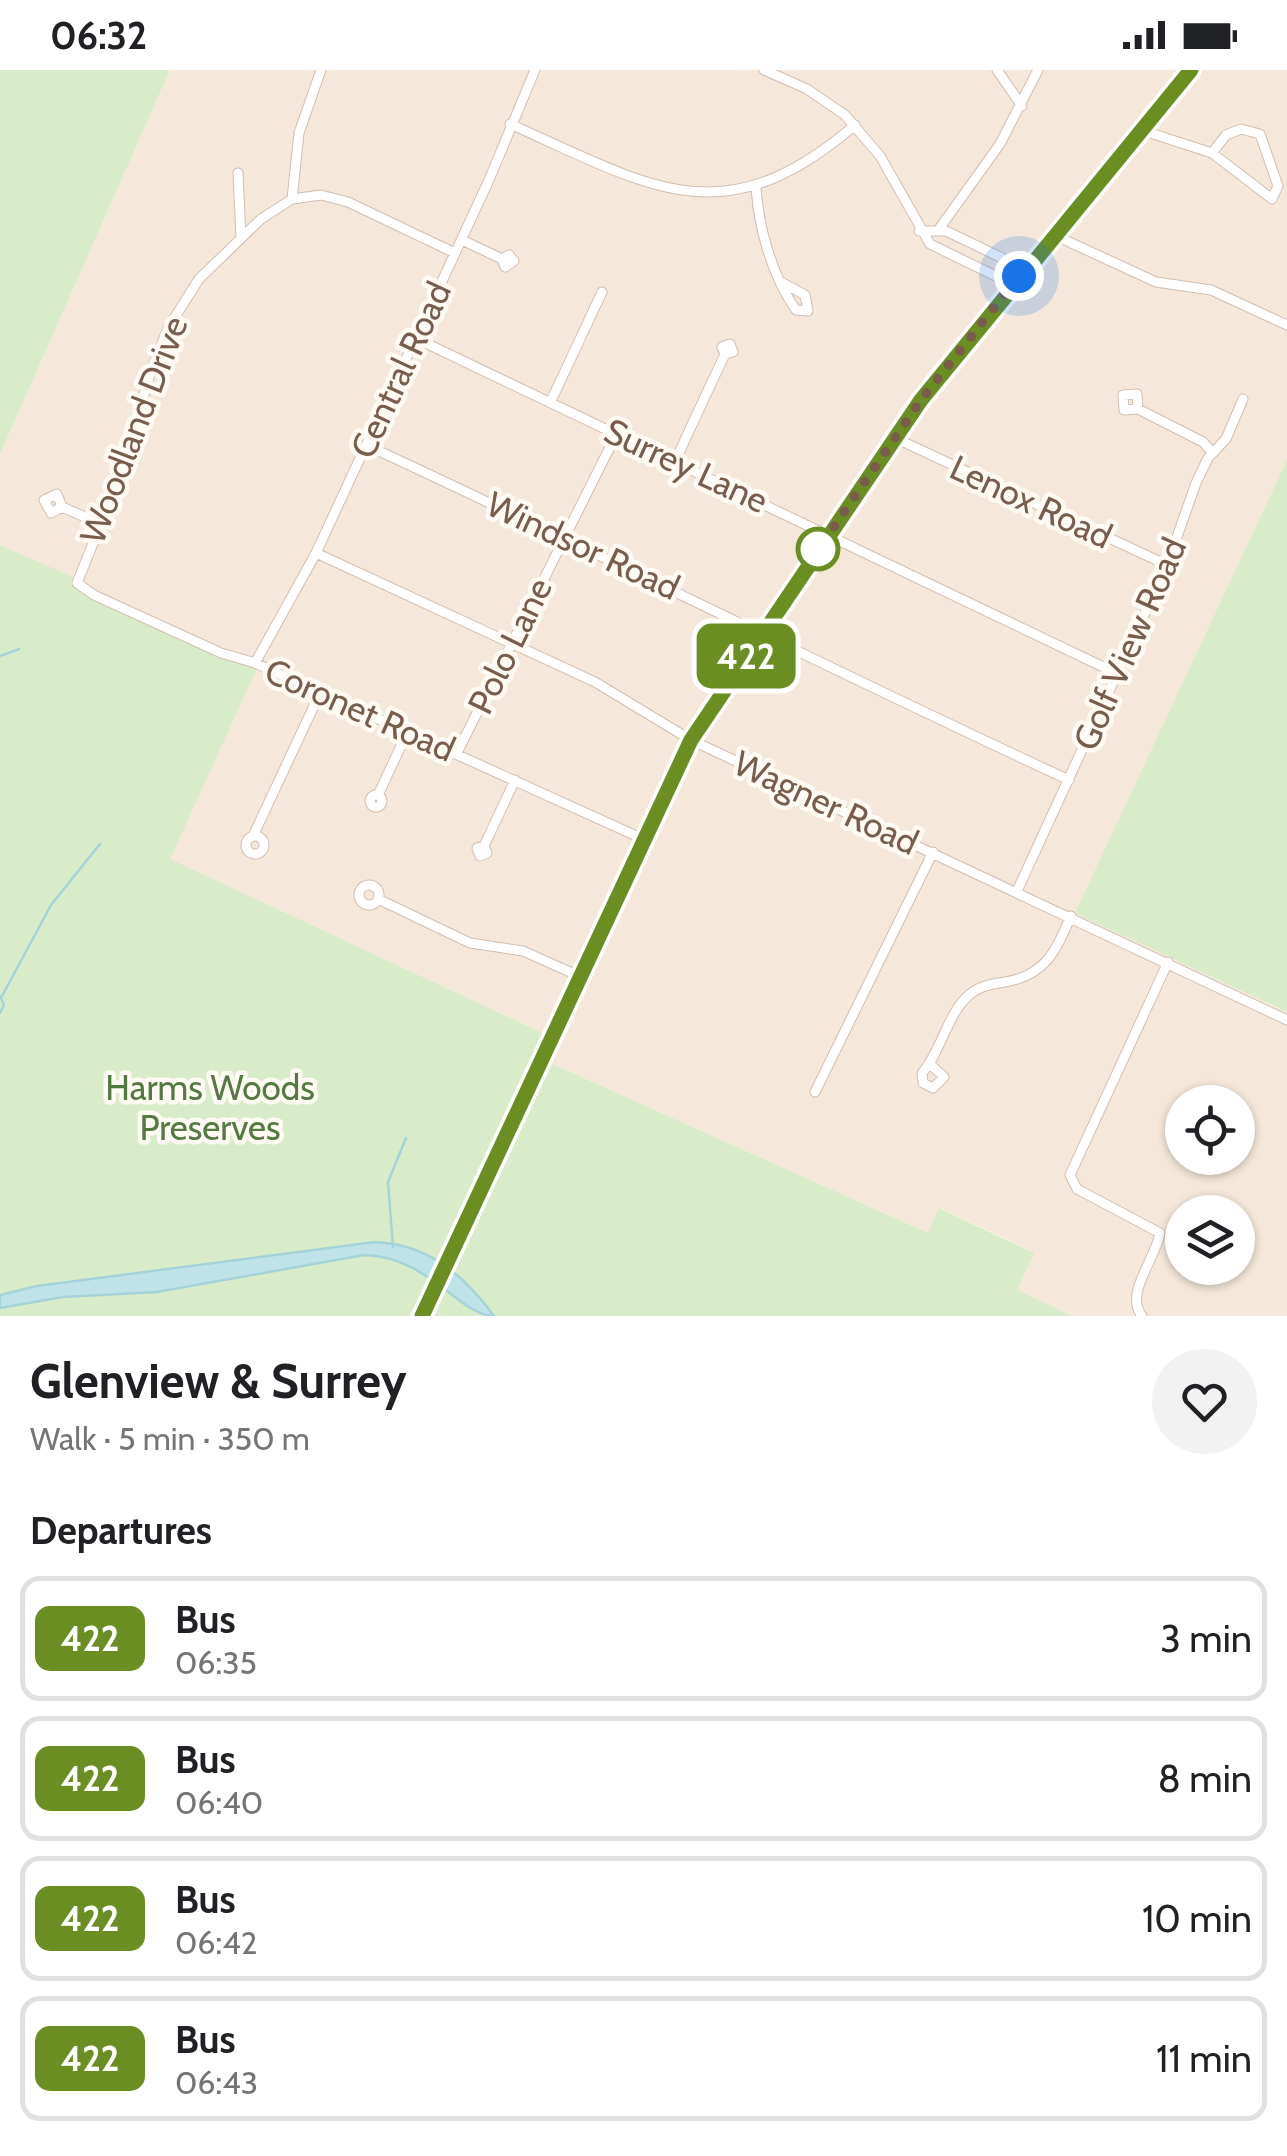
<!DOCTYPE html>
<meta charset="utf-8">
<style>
:root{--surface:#fff;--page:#f2f2f2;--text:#202124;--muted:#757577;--line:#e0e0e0}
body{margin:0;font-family:Cabin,sans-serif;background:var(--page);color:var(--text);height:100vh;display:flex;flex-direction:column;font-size:38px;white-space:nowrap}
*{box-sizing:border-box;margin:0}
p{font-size:32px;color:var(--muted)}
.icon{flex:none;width:55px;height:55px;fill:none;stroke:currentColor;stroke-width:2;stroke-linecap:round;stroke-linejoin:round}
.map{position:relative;height:1246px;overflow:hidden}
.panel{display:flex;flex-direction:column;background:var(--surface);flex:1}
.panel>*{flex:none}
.badge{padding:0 20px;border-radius:15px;font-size:35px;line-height:65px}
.controls{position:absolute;left:1165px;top:1015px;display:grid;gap:20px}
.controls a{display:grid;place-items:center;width:90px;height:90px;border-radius:50%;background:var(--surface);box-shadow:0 2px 8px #0004;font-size:50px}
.you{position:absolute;width:50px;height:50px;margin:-25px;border:8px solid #fff;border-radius:50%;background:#1a73e8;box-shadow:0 0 0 15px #1a73e833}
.map>.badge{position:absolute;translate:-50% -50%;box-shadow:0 0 0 5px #fff}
h2{padding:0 30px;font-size:38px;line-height:90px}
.round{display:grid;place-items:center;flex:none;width:105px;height:105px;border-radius:52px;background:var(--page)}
.overview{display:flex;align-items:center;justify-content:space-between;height:170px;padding:0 30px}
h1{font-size:48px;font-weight:700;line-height:75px}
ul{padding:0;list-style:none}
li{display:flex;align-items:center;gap:30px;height:125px;margin:0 20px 15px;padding:0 10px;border:5px solid var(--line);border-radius:20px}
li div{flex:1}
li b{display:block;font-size:38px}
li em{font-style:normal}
li .badge{min-width:110px;font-weight:700;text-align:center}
.status{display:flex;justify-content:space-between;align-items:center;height:70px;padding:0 50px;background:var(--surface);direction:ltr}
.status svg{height:28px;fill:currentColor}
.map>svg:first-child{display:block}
.residential{fill:#f5e8da;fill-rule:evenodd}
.green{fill:#d8ecc9}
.water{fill:#bfe3e8;stroke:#a5d3da;stroke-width:2.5}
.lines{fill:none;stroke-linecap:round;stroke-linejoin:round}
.stream{stroke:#a5d3da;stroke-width:2.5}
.minor-casing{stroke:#d1beb0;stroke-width:11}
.major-casing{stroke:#dad1cd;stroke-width:12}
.minor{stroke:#fff;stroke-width:9}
.major{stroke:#fbd9a5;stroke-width:10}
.line-casing{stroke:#fff;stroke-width:22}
.line{stroke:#6b8e23;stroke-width:15}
.walk{stroke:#7a5c4d;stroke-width:10;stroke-dasharray:0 18}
.stop-dot{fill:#fff;stroke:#6b8e23;stroke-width:5}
.labels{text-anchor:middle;stroke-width:9;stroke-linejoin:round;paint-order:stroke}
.street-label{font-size:35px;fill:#7a5c4d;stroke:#fffaf3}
.park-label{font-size:35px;fill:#537a41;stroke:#fffaf3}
</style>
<div class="status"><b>06:32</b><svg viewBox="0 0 49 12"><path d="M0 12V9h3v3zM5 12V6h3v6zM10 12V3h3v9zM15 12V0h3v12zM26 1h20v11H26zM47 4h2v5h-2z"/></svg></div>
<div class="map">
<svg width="1287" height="1246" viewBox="0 0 1287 1246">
<rect width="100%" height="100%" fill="#fdf6ec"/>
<path class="residential" d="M170 0H1184L929 314 702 643 671 699 547 965 169 789 219 579 0 475V384Z
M1196 0H1287V390L1076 843 1287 942V1246H1072L1016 1220 1033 1183 1019 1175 940 1138 928 1163 546 991 648 769 754 582 954 294ZM1182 1032H1238V1088H1182ZM1182 1142H1238V1198H1182Z"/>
<path class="green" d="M0 0H170L0 384Z
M1287 390V942L1075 843Z
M0 475 73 507 70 514 91 527 257 598 170 789 547 965 417 1246H0Z
M546 991 928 1163 939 1138 1034 1183 1017 1220 1072 1246H428Z"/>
<path class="water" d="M375 1172C428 1174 464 1205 494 1246 460 1246 428 1186 364 1185L157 1222 63 1227 0 1238V1225L37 1216Z"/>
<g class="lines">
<path class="stream" d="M0 586 19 579
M0 926 4 935 0 943
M2 926 51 835 100 774
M393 1177 388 1112 406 1068"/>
<defs>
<path id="minor" d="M764 0 807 19 845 45 880 86 930 174 1012 214
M997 0 1022 36
M510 54C650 116 722 169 855 55
M1241 59 1260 64 1278 116 1272 129 1212 83 1226 65Z
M1141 60 1212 83
M238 103 241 167
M756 118C759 159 772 206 796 240L808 241 805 225 781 212
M292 129 299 63 321 0
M939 159 1000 74 1038 0
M919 161H946L1025 199
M1054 165 1156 212 1211 220 1287 255
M462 170 502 189 505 197 514 191 509 185 502 189
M455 183 348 132 321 125 292 129 261 149 199 209 168 258 149 307 123 399 77 513 94 525 221 583 255 593 643 769
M415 268 1118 604
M551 331 602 222
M1138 339 1137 324 1123 325 1124 340 1138 339 1203 372 1213 383
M895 368 1167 495
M366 375C602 484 833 601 1069 710
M676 389 725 284 733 282 730 274 722 277 725 284
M62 437 57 424 44 430 51 443 62 437 101 454
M316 483 595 612 691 670 1287 950
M255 593 316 483 489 110 535 0
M457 683 617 363
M370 731a6 6 0 1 1 12 0a6 6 0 1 1-12 0Z
M378 725 407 663
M253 766 320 623
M246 775a9 9 0 1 1 18 0a9 9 0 1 1-18 0Z
M484 776 487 783 480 786 477 778 484 776 515 710
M359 825a10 10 0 1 1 20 0a10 10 0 1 1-20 0Z
M1017 821 1167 495 1196 413 1208 388 1226 369 1243 329
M378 829 470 873 523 881 579 906
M932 996 944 1007 933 1018 923 1013 922 1003C941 982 947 944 969 925 979 916 992 914 1005 912 1046 905 1055 882 1071 846
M815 1022 933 782
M1142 1246C1124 1223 1156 1189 1160 1163L1077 1119 1070 1105 1168 892"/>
<path id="major" d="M422 1246 691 670 921 330 1190 0"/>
</defs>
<use href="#minor" class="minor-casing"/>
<use href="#major" class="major-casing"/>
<use href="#minor" class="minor"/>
<use href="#major" class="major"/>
</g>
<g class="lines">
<defs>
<path id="line" d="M422 1246 691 670 921 330 1191 0"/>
</defs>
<use href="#line" class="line-casing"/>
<use href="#line" class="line"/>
<path class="walk" d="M818 479 811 490 921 330 1019 206"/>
</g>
<circle class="stop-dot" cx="818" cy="479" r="20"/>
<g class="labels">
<g class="street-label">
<text transform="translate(401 300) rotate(-65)" y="12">Central Road</text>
<text transform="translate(134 360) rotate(-69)" y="12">Woodland Drive</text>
<text transform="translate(686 396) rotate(25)" y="12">Surrey Lane</text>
<text transform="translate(1031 432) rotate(25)" y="12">Lenox Road</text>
<text transform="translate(583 476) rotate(25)" y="12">Windsor Road</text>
<text transform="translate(1130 574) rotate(-66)" y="12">Golf View Road</text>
<text transform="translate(510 576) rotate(-64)" y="12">Polo Lane</text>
<text transform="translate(360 640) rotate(24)" y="12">Coronet Road</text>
<text transform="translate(826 733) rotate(25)" y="12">Wagner Road</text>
</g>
<g class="park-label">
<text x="210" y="1030">Harms Woods<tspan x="210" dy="40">Preserves</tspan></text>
</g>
</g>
</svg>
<div class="controls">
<a><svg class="icon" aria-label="locate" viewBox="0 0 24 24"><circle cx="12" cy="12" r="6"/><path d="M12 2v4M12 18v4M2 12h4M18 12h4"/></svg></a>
<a><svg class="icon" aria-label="layers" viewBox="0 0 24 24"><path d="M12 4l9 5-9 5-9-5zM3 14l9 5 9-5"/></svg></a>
</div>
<div class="you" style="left:1019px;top:206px"></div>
<b class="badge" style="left:746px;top:586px;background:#6b8e23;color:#fff">422</b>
</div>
<section class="panel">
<div class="overview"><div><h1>Glenview &amp; Surrey</h1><p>Walk · 5 min · 350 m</p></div><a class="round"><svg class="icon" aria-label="heart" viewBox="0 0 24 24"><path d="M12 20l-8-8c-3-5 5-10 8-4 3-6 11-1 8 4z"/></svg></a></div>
<h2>Departures</h2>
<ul>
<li><span class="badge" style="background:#6b8e23;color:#fff">422</span><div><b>Bus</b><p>06:35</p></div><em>3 min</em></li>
<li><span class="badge" style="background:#6b8e23;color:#fff">422</span><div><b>Bus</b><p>06:40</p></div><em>8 min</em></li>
<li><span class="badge" style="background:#6b8e23;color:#fff">422</span><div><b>Bus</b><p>06:42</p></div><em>10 min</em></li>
<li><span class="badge" style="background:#6b8e23;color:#fff">422</span><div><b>Bus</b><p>06:43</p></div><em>11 min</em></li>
</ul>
</section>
